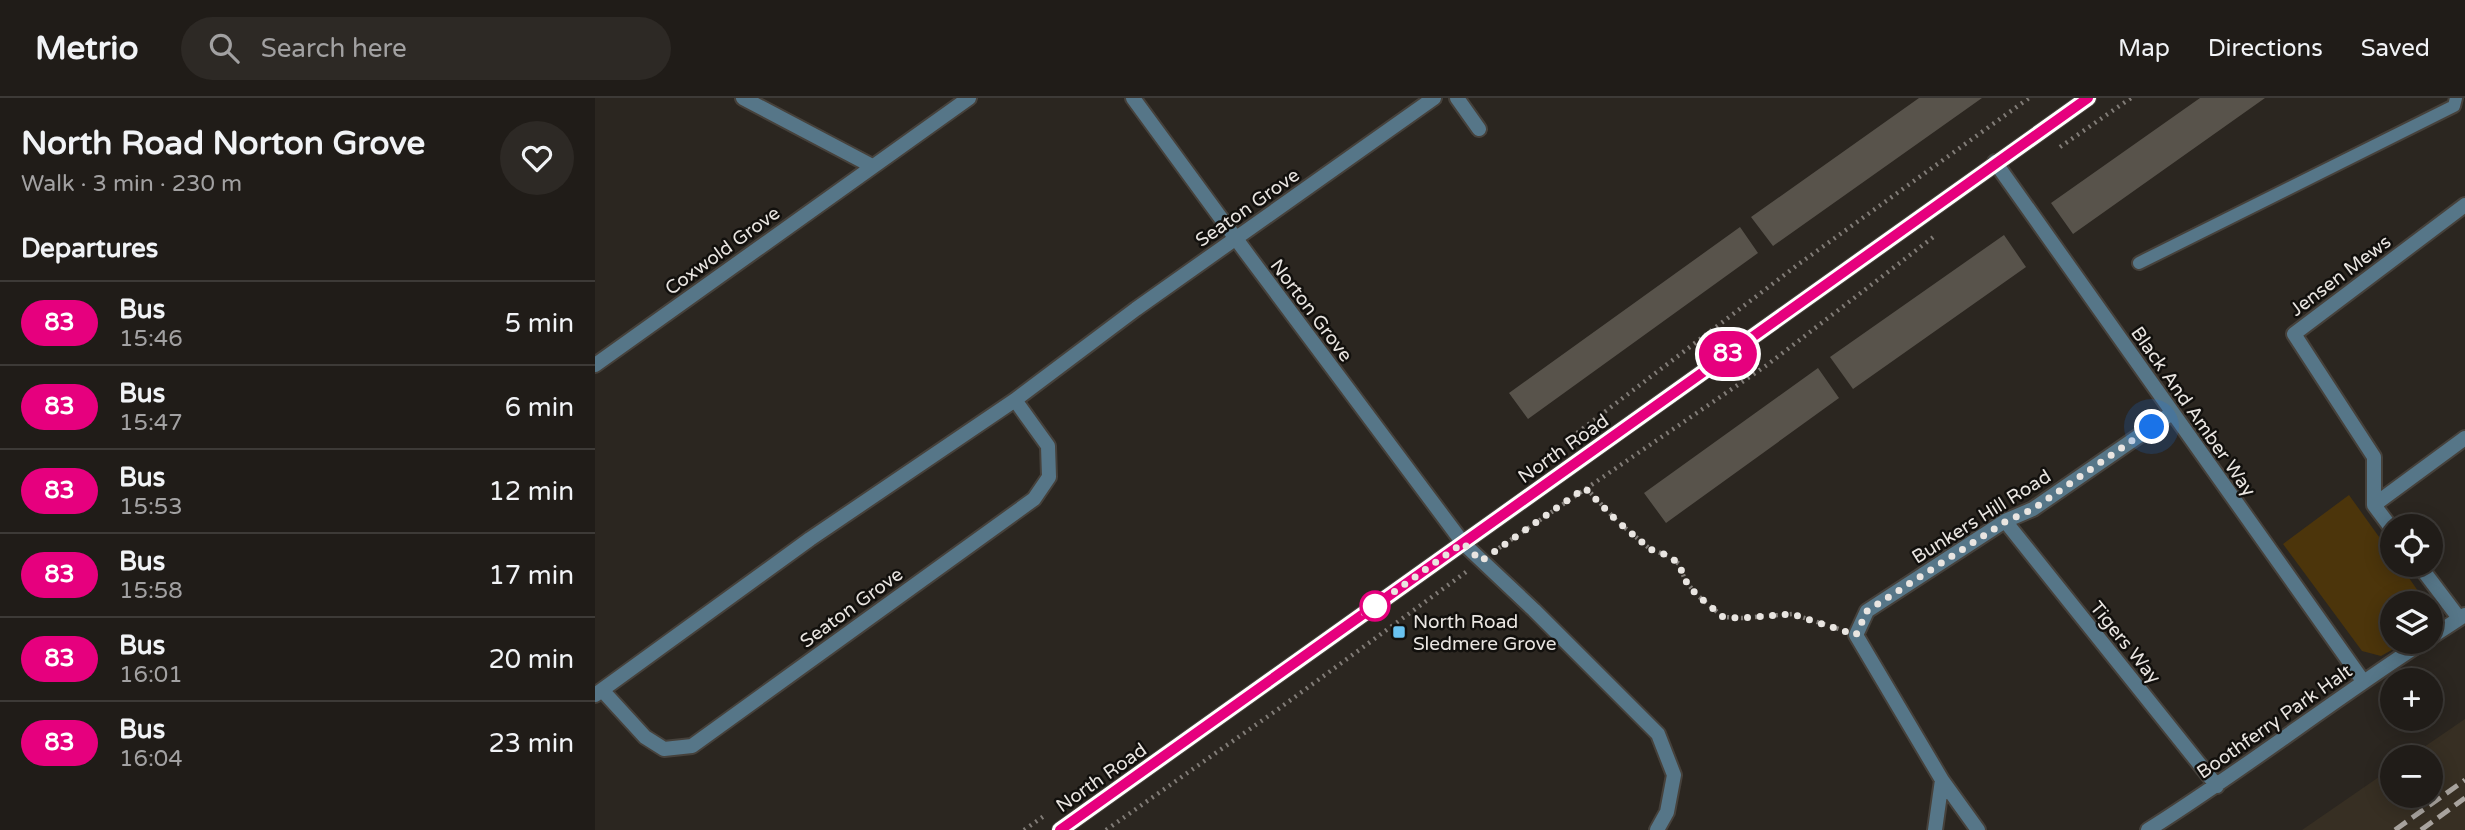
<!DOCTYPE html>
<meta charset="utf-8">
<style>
:root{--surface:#201c18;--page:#2d2925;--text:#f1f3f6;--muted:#a2a1a2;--line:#3d3a37}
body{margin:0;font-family:"Varela Round",sans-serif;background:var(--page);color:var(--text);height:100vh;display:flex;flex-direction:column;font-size:26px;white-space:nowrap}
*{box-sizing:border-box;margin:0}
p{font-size:23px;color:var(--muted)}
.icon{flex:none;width:38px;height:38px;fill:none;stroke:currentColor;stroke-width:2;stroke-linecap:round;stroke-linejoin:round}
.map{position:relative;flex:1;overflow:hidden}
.side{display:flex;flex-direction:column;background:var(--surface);width:595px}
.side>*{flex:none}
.badge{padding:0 14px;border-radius:23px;font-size:24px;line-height:46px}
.fabs{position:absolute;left:1785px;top:416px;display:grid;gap:14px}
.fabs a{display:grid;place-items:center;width:63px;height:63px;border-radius:50%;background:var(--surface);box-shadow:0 4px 18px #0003,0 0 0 2px var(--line);font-size:35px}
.you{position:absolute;width:35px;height:35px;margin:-18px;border:5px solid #fff;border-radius:50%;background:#1a73e8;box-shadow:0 0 0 10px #1a73e833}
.map>.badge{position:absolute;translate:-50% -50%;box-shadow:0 0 0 4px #fff}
h2{padding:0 21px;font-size:26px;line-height:63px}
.round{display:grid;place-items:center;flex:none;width:74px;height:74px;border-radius:37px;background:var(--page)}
.head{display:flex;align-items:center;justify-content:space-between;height:119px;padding:0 21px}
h1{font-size:33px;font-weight:700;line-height:52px}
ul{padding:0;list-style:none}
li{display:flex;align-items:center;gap:21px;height:84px;padding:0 21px;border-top:2px solid var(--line)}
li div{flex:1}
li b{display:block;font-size:26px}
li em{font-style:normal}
li .badge{min-width:77px;font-weight:700;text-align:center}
header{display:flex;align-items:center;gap:42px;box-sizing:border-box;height:98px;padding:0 35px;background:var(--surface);border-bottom:2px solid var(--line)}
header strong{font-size:33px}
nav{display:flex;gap:38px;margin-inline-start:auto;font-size:24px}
.search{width:490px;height:63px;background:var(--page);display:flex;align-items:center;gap:18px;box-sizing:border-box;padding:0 24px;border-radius:38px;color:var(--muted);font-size:26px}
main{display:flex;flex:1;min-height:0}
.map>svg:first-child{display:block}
.built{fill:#372f23}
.green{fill:#4c350b}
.building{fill:#58534b}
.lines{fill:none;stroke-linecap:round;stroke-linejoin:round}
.lane-casing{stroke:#46413b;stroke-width:16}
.street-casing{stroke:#46413b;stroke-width:18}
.secondary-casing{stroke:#46413b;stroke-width:18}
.path{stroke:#817c77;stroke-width:4.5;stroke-dasharray:2 5;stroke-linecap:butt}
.lane{stroke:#567688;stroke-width:12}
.street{stroke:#567688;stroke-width:14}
.secondary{stroke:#6fa3bf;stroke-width:14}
.rail{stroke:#a9a49f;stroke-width:5;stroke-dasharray:14 7;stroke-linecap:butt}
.line-casing{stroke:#fff;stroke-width:16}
.line{stroke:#e6007e;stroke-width:10}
.walk{stroke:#e9e5e1;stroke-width:7;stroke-dasharray:0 12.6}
.stop-dot{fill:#fff;stroke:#e6007e;stroke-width:3.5}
.poi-dot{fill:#69c3f1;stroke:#12100d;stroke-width:2.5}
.labels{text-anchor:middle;stroke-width:5;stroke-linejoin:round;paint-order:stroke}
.street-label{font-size:19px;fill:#e9e5e1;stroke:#12100d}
.poi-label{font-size:19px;fill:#e9e5e1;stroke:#12100d;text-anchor:start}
</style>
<header>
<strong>Metrio</strong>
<div class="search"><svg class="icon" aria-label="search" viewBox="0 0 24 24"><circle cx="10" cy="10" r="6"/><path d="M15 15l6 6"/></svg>Search here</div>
<nav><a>Map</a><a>Directions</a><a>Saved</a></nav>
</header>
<main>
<section class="side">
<div class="head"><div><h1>North Road Norton Grove</h1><p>Walk · 3 min · 230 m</p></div><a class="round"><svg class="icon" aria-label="heart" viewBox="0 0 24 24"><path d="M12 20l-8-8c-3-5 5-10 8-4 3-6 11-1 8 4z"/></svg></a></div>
<h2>Departures</h2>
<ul>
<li><span class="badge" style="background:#e6007e;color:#fff">83</span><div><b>Bus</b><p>15:46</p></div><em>5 min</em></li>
<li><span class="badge" style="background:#e6007e;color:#fff">83</span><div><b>Bus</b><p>15:47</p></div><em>6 min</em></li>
<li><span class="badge" style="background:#e6007e;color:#fff">83</span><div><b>Bus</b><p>15:53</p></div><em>12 min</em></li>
<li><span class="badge" style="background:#e6007e;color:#fff">83</span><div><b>Bus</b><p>15:58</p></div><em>17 min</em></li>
<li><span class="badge" style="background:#e6007e;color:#fff">83</span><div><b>Bus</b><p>16:01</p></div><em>20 min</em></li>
<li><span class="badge" style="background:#e6007e;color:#fff">83</span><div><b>Bus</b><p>16:04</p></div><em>23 min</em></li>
</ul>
</section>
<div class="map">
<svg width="1870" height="732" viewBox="0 0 1870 732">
<rect width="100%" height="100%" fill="#2b2620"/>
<path class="built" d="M1870 621V732H1707L1797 670V698H1836V660H1813Z"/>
<path class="green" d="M1754 397 1797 457V467H1805L1832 506H1797V544H1811L1786 558 1767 553 1688 446Z"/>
<path class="building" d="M1324 0H1387L1178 148 1156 119Z
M1605 0H1670L1478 136 1456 105Z
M1145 129 1163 155 933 321 914 295Z
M1409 137 1431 169 1258 291 1235 259Z
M1223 270 1244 300 1071 425 1049 395Z"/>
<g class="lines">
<defs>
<path id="lane" d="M1544 165 1859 8 1861 0"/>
<path id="street" d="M148 0 277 68
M538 0 650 153 868 445 939 512 1063 636 1079 677 1072 714 1062 732
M862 0 884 31
M1400 64 1768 583
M0 267 374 0
M1779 407V359L1699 236 1870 107
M1410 423 1622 688
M1797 431 1779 407 1870 340
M1824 467 1864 520
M1836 539 1870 517
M7 592 50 639 69 651 97 648 439 401 454 379 453 348 420 302
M0 597 215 441 420 302 541 211 839 0
M1340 732 1347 682
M1383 732 1347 682 1261 537 1272 513 1410 423 1438 411 1577 315
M1553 732C1647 673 1734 605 1828 544"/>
<path id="secondary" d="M465 732 1493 0"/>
</defs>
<use href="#lane" class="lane-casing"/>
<use href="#street" class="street-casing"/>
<use href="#secondary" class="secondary-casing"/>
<path class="path" d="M1465 49 1536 0
M982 335 1201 168 1434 0
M991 390 1022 423 1055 451 1074 458 1084 466 1090 482 1101 496 1128 519 1147 520 1197 516 1244 531
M904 450 1172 267 1341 137
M429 732 449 718
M511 732 682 612 871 474"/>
<use href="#lane" class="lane"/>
<use href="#street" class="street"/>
<use href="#secondary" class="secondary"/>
<path class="rail" d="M1800 732 1870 682
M1826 732 1870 700"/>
</g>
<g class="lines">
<defs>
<path id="line" d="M465 732 1493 0"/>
</defs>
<use href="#line" class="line-casing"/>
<use href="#line" class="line"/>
<path class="walk" d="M780 508 769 515 868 445 886 463 990 390 1022 423 1055 451 1074 458 1084 466 1090 482 1101 496 1128 519 1147 520 1197 516 1261 537 1272 513 1410 424 1438 411 1557 329"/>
</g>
<circle class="stop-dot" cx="780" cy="508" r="14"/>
<rect class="poi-dot" x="797" y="527" width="14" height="14" rx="3.5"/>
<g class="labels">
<g class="street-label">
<text transform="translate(652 109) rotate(-35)" y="7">Seaton Grove</text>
<text transform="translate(127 152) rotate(-36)" y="7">Coxwold Grove</text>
<text transform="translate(1745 177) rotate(-37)" y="7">Jensen Mews</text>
<text transform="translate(717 212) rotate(53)" y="7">Norton Grove</text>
<text transform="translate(1599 313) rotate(55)" y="7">Black And Amber Way</text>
<text transform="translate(968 350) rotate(-35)" y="7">North Road</text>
<text transform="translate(1386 418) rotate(-32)" y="7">Bunkers Hill Road</text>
<text transform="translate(256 509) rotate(-36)" y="7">Seaton Grove</text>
<text transform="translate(1531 544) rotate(51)" y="7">Tigers Way</text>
<text transform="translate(1679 623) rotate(-35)" y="7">Boothferry Park Halt</text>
<text transform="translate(506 679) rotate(-35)" y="7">North Road</text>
</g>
<g class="poi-label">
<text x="818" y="530">North Road<tspan x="818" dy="22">Sledmere Grove</tspan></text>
</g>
</g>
</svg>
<div class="fabs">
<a><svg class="icon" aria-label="locate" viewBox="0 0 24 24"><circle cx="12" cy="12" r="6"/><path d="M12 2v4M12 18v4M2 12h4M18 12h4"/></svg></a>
<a><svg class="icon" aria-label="layers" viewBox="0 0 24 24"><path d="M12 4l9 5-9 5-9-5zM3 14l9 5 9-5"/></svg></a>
<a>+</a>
<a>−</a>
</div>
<div class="you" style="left:1557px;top:329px"></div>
<b class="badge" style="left:1133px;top:256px;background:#e6007e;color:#fff">83</b>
</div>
</main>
